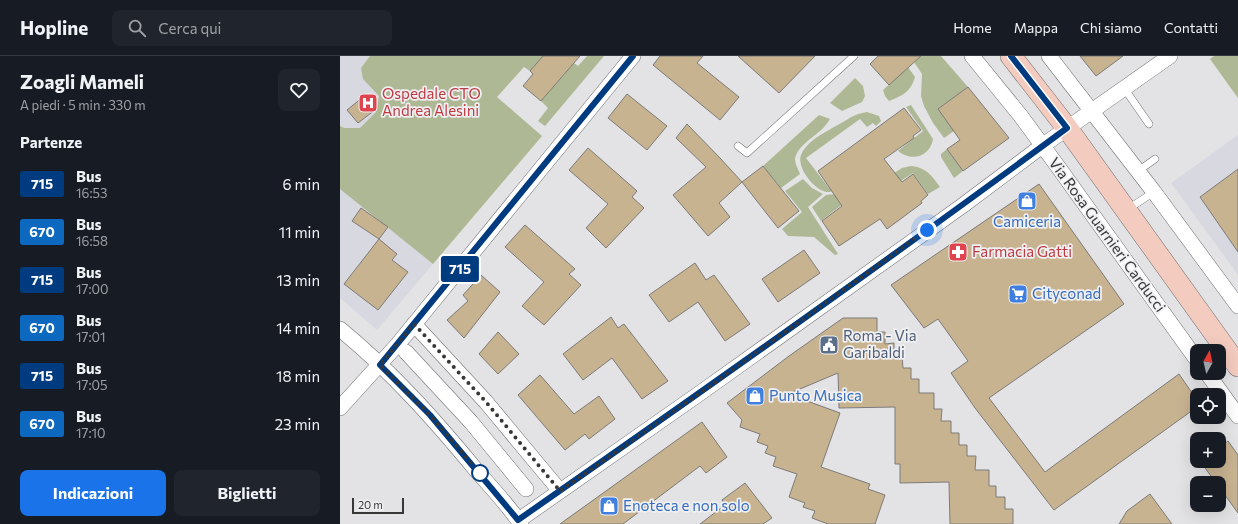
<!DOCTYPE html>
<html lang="it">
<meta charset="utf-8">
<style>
:root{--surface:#171b24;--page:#20242c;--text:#f1f3f6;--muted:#9ea1a6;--line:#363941;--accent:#1a73e8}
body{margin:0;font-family:Commissioner,sans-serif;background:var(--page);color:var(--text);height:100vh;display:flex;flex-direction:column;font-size:15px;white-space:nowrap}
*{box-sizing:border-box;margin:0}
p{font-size:13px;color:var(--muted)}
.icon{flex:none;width:22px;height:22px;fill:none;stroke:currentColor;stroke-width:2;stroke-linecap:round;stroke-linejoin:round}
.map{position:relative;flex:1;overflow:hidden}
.panel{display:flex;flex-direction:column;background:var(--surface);width:340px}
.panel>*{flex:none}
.badge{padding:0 8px;border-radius:3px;font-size:14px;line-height:26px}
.needle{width:26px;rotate:8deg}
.tools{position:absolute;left:850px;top:288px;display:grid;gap:8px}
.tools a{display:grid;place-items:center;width:36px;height:36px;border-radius:8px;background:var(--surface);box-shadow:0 4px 16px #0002;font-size:20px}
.scale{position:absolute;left:12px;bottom:10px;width:52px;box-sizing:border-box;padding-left:4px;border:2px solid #373738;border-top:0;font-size:11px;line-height:14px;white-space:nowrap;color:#373738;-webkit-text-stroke:3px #f0f0f2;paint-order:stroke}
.you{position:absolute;width:20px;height:20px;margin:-10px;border:3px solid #fff;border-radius:50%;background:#1a73e8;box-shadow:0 0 0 6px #1a73e833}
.map>.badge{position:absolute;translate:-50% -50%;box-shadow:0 0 0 2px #fff}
h2{padding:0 20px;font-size:15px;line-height:36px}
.round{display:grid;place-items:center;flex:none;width:42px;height:42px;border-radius:8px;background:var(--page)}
.headline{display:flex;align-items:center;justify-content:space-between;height:68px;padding:0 20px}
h1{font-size:19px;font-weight:700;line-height:30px}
.button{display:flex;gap:8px;margin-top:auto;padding:8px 20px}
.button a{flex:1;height:46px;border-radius:8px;background:var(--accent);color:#fff;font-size:16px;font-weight:700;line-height:46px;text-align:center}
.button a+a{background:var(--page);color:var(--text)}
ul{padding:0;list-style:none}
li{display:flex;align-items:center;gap:12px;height:48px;padding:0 20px}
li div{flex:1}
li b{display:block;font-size:15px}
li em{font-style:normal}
li .badge{min-width:44px;font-weight:700;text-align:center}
header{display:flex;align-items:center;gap:24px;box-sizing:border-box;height:56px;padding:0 20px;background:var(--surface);border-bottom:1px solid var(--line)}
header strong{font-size:19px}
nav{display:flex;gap:22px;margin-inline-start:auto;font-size:14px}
.search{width:280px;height:36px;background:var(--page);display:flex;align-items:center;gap:10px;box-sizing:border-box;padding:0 14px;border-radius:8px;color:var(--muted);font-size:15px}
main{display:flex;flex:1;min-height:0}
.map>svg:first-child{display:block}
.built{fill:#d8d8e1}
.green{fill:#aeb894}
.building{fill:#c8b391;stroke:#7c7b79}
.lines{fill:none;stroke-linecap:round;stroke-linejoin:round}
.lane-casing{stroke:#707172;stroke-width:8}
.street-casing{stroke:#707172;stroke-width:16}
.secondary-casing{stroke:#707172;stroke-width:22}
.lane{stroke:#fff;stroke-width:7}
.street{stroke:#fff;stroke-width:15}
.secondary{stroke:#f4cbbf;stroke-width:21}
.line-casing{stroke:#fff;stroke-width:9}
.line{stroke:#003b80;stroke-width:6}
.walk{stroke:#373738;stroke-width:4;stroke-dasharray:0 7.2}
.stop-dot{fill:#fff;stroke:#003b80;stroke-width:2}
.labels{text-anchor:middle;stroke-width:3.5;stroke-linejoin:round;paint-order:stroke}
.health-label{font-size:15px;fill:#be3a42;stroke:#f0f0f2;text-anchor:start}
.shop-label{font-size:15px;fill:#366cbe;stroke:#f0f0f2;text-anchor:start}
.street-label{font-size:15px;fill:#373738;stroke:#f0f0f2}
.service-label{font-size:15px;fill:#4e5e75;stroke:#f0f0f2;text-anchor:start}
</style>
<header>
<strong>Hopline</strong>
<div class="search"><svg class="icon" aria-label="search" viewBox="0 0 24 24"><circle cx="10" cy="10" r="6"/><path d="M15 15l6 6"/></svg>Cerca qui</div>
<nav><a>Home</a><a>Mappa</a><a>Chi siamo</a><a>Contatti</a></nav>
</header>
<main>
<section class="panel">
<div class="headline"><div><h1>Zoagli Mameli</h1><p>A piedi · 5 min · 330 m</p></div><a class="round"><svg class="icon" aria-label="heart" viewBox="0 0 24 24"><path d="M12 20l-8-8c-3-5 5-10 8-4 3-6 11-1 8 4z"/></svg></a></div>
<h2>Partenze</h2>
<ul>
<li><span class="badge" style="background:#003b80;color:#fff">715</span><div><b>Bus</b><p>16:53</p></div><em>6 min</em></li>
<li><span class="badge" style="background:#0c69bf;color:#fff">670</span><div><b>Bus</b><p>16:58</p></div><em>11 min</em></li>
<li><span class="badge" style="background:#003b80;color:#fff">715</span><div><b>Bus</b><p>17:00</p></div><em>13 min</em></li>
<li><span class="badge" style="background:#0c69bf;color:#fff">670</span><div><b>Bus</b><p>17:01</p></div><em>14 min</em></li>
<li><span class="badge" style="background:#003b80;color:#fff">715</span><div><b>Bus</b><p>17:05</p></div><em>18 min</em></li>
<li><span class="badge" style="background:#0c69bf;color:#fff">670</span><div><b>Bus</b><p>17:10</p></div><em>23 min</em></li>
</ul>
<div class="button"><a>Indicazioni</a><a>Biglietti</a></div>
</section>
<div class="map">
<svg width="898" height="468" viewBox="0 0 898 468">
<rect width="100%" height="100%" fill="#e3e3e5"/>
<path class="built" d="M0 0H113L0 88Z
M898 79V219L831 127Z
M0 133 93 208 37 274 0 242Z"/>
<path class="green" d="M30 0H203L190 15 184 11 157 41 202 80 93 208 0 133V70L4 72H20L36 56 39 40 23 23 21 12Z
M247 0H264L205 70 198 65 208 52 201 45 234 7 238 10Z
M581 0H601L628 31 598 53 614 75 604 82 593 67 584 50 581 40 582 18 574 6Z
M874 0H898V42L870 3Z
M568 11 575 21C570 37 563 39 549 45L545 40 543 34Z
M515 22 523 30 525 40 522 46 502 55 490 47Z
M571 49 593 83C590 101 571 106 558 95L583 75 566 51Z
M527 56 539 60 541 65 536 70 533 67 527 71 520 63 466 102 489 132 505 122C501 128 497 134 490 136 477 138 456 112 461 99 466 86 482 78 494 71 506 65 513 58 527 56Z
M479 59 490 63C487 67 484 72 480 75 472 82 457 91 455 103 455 108 458 113 460 118L441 132 423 110Z
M607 93 623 115 614 122 601 101V98Z
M571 110C586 111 592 120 600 131L588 138 573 117 550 132 554 117 562 112Z
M463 123 472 132 483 138 468 151 498 198 495 199 474 181 448 180 442 173 462 156 445 135Z
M495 138 504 147 481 165 472 151 486 139Z"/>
<path class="building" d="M203 0H240L201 45 183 30 193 18 190 15Z
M320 0H363L357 7 399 41 380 64 313 9Z
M398 0H475L439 37Z
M538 0H581L549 29 530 8Z
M740 0H783L756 20Z
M628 31 669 82 623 115 607 93 620 84 598 53Z
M287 38 327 70 307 94 268 62Z
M23 41 35 54 18 67 7 54Z
M564 52 581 74 573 80 574 82 544 103 562 126 573 118 588 139 581 145 582 147 547 173 540 163 499 190 482 165 502 150 478 115Z
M347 68 380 102 402 126 379 147 390 161 368 180 333 139 366 111 336 82Z
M248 92 297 135 292 141 304 152 266 192 246 172 268 148 229 114Z
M423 110 459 155 438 172 402 126Z
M898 113V196L860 141Z
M699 128 784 248 649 342 705 416 839 318 857 344V351L714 454 635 352 611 317 628 305 598 263 584 272 551 229Z
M21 152 48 171 39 183 12 165Z
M185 169 235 213 229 218 241 229 204 269 182 250 204 226 165 191Z
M39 183 57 198 52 204 68 216 38 254 4 228Z
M464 194 480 217 438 246 422 223Z
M355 207 366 224 374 219 410 268 385 285 358 246 329 266 309 239Z
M141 219 160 236 124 282 107 264 128 245 123 239Z
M271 261 278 272 284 268 328 325 302 343 272 302 243 324 223 298Z
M503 262H537V276H545V288L554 287V300H562L563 312H571V323H579V337H594V353H602L601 365H611V377H619V389H627V400H636L635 414H649V430H656V441H665V453H673V468H610L609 426 560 427V408H555V351L499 352 498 317 448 338 500 357 481 411 530 428 528 433 545 439 535 468H488L472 462 475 455 463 451 465 447 449 441 457 418 433 410 436 401 425 397 428 390 417 386 420 378 400 371 402 364 387 347 449 300Z
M158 276 179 298 158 318 139 298Z
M200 319 234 358 259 340 275 363 249 383 245 378 225 394 178 339Z
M362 366 387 401 366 417 360 410 283 468H220Z
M888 385 898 399V457L879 431V427H876L860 405H879V392Z
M405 427 432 462 423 468H360L385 449 382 444Z
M810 438 832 468H779L787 455Z"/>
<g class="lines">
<defs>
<path id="lane" d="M784 32 809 68
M398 90 407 97 514 0
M798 115 815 103
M788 153 814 136"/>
<path id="street" d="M632 0 680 59 716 108 857 304
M709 0 814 136 898 250
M74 268 146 346 220 435
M0 273C51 315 94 363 136 414 151 431 168 449 181 468
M66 296 131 366 186 433
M867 317 898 360
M0 352 58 288 293 0
M179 464 363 335 622 150 702 90 830 0"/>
<path id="secondary" d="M671 0 727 72 898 310"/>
</defs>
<use href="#lane" class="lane-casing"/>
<use href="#street" class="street-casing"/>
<use href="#secondary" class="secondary-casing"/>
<use href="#lane" class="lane"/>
<use href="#street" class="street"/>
<use href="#secondary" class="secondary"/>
</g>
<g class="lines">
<defs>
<path id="line" d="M293 0 40 309 90 359 178 464C363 335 546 206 727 72L671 0"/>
</defs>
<use href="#line" class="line-casing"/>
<use href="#line" class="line"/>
<path class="walk" d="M140 417 90 359 40 309 74 268 146 346 220 435 363 335 587 174"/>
</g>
<defs>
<symbol id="hospital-square" viewBox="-11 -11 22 22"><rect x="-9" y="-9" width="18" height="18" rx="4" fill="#e0444e" stroke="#f0f0f2"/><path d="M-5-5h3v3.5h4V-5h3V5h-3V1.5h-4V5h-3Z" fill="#fff"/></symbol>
<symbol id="shop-square" viewBox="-11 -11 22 22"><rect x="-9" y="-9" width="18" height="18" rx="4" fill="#3f7fe0" stroke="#f0f0f2"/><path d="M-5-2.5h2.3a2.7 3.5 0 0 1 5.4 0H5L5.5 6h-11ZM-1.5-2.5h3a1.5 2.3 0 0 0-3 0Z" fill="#fff"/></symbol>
<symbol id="pharmacy-square" viewBox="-11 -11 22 22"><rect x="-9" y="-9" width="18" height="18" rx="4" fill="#e0444e" stroke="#f0f0f2"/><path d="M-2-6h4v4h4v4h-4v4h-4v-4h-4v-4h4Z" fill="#fff"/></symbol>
<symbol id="supermarket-square" viewBox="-11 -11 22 22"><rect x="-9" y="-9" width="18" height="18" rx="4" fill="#3f7fe0" stroke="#f0f0f2"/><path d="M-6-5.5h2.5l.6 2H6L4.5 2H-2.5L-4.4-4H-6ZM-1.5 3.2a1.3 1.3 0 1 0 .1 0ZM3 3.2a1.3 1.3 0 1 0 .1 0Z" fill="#fff"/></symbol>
<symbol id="civic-square" viewBox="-11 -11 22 22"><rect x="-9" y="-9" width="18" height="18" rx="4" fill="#5c6f8a" stroke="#f0f0f2"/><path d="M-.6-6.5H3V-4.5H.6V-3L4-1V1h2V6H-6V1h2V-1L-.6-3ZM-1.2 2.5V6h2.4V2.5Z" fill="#fff"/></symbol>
</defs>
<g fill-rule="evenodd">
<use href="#hospital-square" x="17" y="36" width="22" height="22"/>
<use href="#shop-square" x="676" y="134" width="22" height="22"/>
<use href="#pharmacy-square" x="607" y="185" width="22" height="22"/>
<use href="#supermarket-square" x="667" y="227" width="22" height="22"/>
<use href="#civic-square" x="478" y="278" width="22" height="22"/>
<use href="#shop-square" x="404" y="329" width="22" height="22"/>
<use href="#shop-square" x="258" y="439" width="22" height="22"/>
</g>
<circle class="stop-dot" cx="140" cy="417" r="8"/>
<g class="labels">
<g class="health-label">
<text x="42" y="43">Ospedale CTO<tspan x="42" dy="17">Andrea Alesini</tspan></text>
<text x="632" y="201">Farmacia Gatti</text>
</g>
<g class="shop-label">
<text x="687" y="171" text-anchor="middle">Camiceria</text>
<text x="692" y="243">Cityconad</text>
<text x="429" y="345">Punto Musica</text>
<text x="283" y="455">Enoteca e non solo</text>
</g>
<g class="street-label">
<text transform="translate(767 179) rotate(54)" y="5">Via Rosa Guarnieri Carducci</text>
</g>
<g class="service-label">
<text x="503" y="285">Roma - Via<tspan x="503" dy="17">Garibaldi</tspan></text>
</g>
</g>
</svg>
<div class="tools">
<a><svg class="needle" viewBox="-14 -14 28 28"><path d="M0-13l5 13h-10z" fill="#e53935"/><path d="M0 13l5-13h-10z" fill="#9ea1a6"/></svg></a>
<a><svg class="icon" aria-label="locate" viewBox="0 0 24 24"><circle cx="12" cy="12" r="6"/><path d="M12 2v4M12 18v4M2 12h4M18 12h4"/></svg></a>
<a>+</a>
<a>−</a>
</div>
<div class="scale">20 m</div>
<div class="you" style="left:587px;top:174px"></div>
<b class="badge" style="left:120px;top:213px;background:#003b80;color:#fff">715</b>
</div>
</main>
